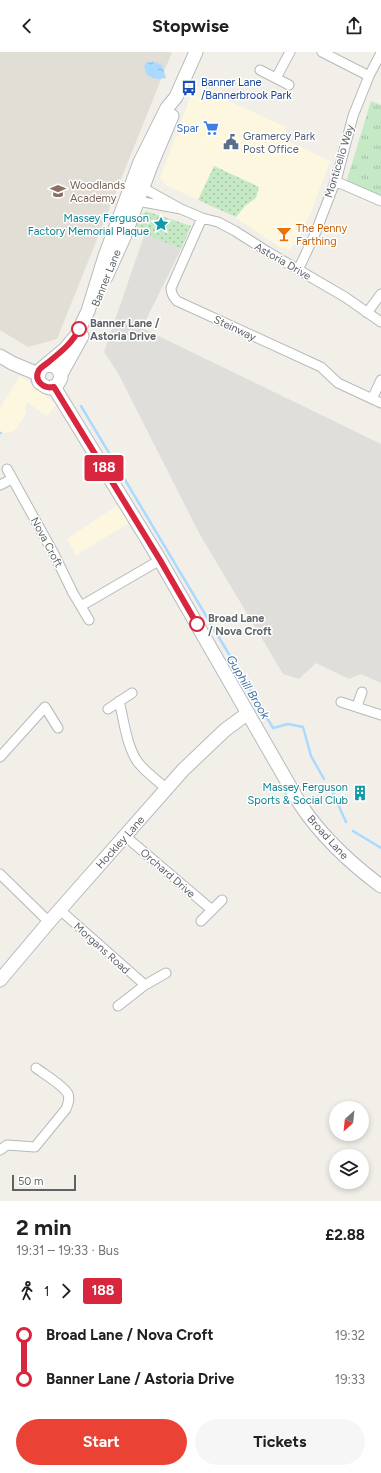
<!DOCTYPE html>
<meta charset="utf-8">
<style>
:root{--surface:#fff;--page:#f6f6f6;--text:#202124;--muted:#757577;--accent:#ea4335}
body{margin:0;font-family:Figtree,sans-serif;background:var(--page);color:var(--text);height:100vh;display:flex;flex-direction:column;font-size:15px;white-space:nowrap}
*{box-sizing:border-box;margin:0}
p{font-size:13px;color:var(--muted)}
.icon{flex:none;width:22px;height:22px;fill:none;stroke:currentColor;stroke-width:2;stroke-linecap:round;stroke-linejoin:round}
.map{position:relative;height:1149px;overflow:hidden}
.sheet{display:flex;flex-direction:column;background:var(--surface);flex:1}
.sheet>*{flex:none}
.badge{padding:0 8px;border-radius:3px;font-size:14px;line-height:26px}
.needle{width:26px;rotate:207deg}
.fabs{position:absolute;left:329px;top:1049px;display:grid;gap:8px}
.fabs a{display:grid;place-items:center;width:40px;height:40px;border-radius:50%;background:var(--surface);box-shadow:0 2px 6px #0003;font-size:20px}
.scale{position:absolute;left:12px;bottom:10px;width:64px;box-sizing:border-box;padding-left:4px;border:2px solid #5f6368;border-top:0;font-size:11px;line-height:14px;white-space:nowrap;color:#5f6368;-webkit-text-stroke:3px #fff;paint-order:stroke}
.map>.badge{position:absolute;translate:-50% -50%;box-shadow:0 0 0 2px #fff}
.legs{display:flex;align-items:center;gap:6px;height:44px;padding:0 16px;font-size:13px}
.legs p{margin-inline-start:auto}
.overview{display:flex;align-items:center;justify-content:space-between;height:68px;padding:0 16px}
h1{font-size:22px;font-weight:700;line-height:30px}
.cta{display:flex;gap:8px;margin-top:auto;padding:8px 16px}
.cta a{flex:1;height:46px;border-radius:24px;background:var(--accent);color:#fff;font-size:16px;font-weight:700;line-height:46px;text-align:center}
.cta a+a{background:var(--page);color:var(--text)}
ul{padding:0 16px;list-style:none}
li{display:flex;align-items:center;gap:14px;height:44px;font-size:15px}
li i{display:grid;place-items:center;width:6px;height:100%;margin:0 5px;background:currentColor}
li i::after{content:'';width:10px;height:10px;margin:-5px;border:3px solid;border-radius:50%;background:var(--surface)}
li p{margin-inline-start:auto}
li:first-child i{background:linear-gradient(#0000 50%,currentColor 0)}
li:last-child i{background:linear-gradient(currentColor 50%,#0000 0)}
header{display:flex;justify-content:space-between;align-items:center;height:52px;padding:0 16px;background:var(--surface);font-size:18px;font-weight:700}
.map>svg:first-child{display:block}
.commercial{fill:#fef7e0}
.industrial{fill:#e0deda}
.education{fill:#e1ded6}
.grass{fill:url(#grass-dots)}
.park{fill:url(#park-tufts)}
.water{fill:url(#water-ripples)}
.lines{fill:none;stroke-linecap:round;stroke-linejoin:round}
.stream{stroke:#aadaff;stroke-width:2.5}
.street-casing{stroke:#b5b8bc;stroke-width:11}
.secondary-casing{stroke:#b6babf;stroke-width:15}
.street{stroke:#fff;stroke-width:9}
.secondary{stroke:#fff;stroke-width:13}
.line-1-casing{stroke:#fff;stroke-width:9}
.line-1{stroke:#d7263d;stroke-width:6}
.stop-1-dot{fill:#fff;stroke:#d7263d;stroke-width:2}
.labels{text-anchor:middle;stroke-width:3;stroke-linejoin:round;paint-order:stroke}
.transit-label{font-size:11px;fill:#164399;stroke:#fff;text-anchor:start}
.shop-label{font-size:11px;fill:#366cbe;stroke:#fff;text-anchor:end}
.service-label{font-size:11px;fill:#4e5e75;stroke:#fff;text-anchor:start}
.street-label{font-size:11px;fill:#5f6368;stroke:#fff}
.education-label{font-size:11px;fill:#785e54;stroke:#fff;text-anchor:start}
.culture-label{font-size:11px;fill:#0d838f;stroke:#fff;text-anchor:end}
.food-label{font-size:11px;fill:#c56008;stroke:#fff;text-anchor:start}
.stop-label{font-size:11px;font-weight:bold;fill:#5f6368;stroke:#fff;text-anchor:start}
.water-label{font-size:12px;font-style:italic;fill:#4174aa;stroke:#fff}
</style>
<header><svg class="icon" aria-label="back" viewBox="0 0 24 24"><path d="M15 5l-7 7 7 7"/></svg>Stopwise<svg class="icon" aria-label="share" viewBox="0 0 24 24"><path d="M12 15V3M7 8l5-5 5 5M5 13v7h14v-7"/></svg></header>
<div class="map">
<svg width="381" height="1149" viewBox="0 0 381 1149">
<defs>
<pattern id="grass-dots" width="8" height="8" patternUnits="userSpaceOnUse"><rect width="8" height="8" fill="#c5e8c5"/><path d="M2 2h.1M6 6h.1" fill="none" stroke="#a3c0a4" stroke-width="1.8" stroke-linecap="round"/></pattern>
<pattern id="park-tufts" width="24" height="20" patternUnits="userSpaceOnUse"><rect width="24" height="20" fill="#c5e8c5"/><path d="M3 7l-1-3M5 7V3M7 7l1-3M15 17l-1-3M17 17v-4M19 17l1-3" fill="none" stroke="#a3c0a4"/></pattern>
<pattern id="water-ripples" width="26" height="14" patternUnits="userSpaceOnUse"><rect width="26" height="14" fill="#aadaff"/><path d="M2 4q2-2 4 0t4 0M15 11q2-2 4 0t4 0" fill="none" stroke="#8eb4d2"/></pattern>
</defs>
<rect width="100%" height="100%" fill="#f1efe8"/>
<path class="commercial" d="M195 33 287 76 282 86 330 109 311 160 299 186 289 198 278 194 232 163 167 134 160 126Z
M20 324 40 338 56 353 47 364 27 350 25 354 26 356 24 358 27 360 15 378 12 380 2 381 0 379V356Z
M121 451 131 470 76 503 67 487Z"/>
<path class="industrial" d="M145 181 181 197 142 276 381 392V631L361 622 349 627 316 611 299 627 283 622 199 481 118 321 104 300Z"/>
<path class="education" d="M0 0H172L57 287 28 295 0 278Z"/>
<path class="grass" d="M214 114 259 135 256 146 245 154 236 165 198 148Z
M146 159 191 174 181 197 141 180 136 174 138 166Z"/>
<path class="park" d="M371 49 381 53V148L346 131Z"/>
<path class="water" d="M153 9 162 13 166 26 156 27 147 23 144 15 146 11Z"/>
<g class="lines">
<path class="stream" d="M81 354 273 676 288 672 303 675 311 704 324 727
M0 381H1
M333 741 346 770
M353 779 381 796"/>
<defs>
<path id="street" d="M322 0 369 24
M260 18 289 33
M276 26 290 0
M335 129 381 149
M132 148 181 157 143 136 137 138
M181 157 202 166 218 170 235 179 268 200 345 245 381 270
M202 166 171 236C171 242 173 245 177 249L321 315 338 331 381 351
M298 218 315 182 337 125 353 64 369 24 381 1
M367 261 381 242
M372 347 381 328
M7 417 54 502 73 541 89 568
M0 433 12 427
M81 554 160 508
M119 649C124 668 126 692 137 709 145 720 157 728 167 737
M341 650 381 663
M357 654 362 640
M108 657 132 641
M0 705 45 655 58 676
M125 784 212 858
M0 822 49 870
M60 858 145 933
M201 869 222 848
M118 954 145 933 166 921
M0 1098 7 1093 35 1095 66 1057C68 1052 70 1047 68 1042 63 1033 44 1022 36 1016"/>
<path id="secondary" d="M106 225 125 183 152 111 172 64
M0 304 12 311 38 322
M45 314 53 313 59 318 61 326 57 333 50 336 46 335 39 330 38 326 40 318 65 297 76 284 88 259 105 204 140 110 167 56 176 45 196 0
M61 322 82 284
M54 335 160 508 300 752C322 785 350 811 381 834
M0 928 49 870 183 718 225 678 248 661"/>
</defs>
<use href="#street" class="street-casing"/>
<use href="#secondary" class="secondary-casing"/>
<use href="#street" class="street"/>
<use href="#secondary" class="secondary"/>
</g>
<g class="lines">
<defs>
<path id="line-1" d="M79 277C73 290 62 299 51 308 48 311 42 314 39 318 33 329 44 337 54 335L160 508 197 572"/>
</defs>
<use href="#line-1" class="line-1-casing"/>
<use href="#line-1" class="line-1"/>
</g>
<defs>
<symbol id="bus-bare" viewBox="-9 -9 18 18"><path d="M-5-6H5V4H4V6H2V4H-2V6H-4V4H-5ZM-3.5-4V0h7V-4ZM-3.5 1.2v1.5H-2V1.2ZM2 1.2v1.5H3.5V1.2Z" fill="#1a4fb4" stroke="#fff" stroke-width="2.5" paint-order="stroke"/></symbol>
<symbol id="supermarket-bare" viewBox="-9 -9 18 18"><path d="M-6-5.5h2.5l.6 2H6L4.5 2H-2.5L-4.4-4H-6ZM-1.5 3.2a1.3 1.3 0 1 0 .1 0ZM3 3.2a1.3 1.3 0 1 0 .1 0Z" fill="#3f7fe0" stroke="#fff" stroke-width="2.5" paint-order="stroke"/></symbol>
<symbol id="civic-bare" viewBox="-9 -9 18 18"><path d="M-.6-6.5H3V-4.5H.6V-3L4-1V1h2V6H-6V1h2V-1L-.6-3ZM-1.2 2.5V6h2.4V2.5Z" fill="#5c6f8a" stroke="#fff" stroke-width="2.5" paint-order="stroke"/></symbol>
<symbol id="school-bare" viewBox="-9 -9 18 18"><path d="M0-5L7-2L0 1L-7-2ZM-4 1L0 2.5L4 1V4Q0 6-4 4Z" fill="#8d6e63" stroke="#fff" stroke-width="2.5" paint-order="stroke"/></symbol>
<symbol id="sight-bare" viewBox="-9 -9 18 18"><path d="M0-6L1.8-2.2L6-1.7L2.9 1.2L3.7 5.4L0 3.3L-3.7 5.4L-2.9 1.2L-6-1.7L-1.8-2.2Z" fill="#0f9aa8" stroke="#fff" stroke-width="2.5" paint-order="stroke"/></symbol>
<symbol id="bar-bare" viewBox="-9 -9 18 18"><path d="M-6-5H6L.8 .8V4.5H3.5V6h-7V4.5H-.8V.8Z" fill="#e8710a" stroke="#fff" stroke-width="2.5" paint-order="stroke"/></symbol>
<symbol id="building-bare" viewBox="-9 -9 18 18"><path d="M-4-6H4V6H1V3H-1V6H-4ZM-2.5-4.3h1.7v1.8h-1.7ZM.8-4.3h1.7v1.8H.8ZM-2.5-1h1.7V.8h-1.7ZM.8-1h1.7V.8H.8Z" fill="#0f9aa8" stroke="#fff" stroke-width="2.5" paint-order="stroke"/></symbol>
</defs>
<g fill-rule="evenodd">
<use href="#bus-bare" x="178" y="25" width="22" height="22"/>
<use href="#supermarket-bare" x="200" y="65" width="22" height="22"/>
<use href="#civic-bare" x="220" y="79" width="22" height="22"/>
<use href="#school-bare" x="47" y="128" width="22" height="22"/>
<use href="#sight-bare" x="150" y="161" width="22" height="22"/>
<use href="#bar-bare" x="273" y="171" width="22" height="22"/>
<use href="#building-bare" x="349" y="730" width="22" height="22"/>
</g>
<g class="stop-1-dot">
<circle cx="79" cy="277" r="7"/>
<circle cx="197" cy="572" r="7"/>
</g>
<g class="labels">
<g class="transit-label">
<text x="201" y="34">Banner Lane<tspan x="201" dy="13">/Bannerbrook Park</tspan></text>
</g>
<g class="shop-label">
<text x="199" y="80">Spar</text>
</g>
<g class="service-label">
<text x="243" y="88">Gramercy Park<tspan x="243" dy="13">Post Office</tspan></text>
</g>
<g class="street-label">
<text transform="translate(339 109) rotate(-73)" y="4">Monticello Way</text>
<text transform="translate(283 209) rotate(30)" y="4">Astoria Drive</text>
<text transform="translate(106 226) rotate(-68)" y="4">Banner Lane</text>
<text transform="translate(235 276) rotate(25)" y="4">Steinway</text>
<text transform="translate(47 490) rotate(62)" y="4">Nova Croft</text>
<text transform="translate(328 785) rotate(48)" y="4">Broad Lane</text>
<text transform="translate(120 790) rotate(-48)" y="4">Hockley Lane</text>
<text transform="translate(168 821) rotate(41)" y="4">Orchard Drive</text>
<text transform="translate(102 896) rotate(42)" y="4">Morgans Road</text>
</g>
<g class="education-label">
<text x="70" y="137">Woodlands<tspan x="70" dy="13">Academy</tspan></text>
</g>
<g class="culture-label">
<text x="149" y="170">Massey Ferguson<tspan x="149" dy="13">Factory Memorial Plaque</tspan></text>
<text x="348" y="739">Massey Ferguson<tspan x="348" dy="13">Sports &amp; Social Club</tspan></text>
</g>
<g class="food-label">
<text x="296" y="180">The Penny<tspan x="296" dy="13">Farthing</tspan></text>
</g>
<g class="stop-label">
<text x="90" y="275">Banner Lane /<tspan x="90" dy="13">Astoria Drive</tspan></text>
<text x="208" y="570">Broad Lane<tspan x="208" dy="13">/ Nova Croft</tspan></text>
</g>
<g class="water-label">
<text transform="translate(248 635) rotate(59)" y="4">Guphill Brook</text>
</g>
</g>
</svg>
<div class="fabs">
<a><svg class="needle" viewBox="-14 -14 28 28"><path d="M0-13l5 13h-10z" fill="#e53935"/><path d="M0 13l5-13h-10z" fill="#757577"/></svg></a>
<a><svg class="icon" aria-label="layers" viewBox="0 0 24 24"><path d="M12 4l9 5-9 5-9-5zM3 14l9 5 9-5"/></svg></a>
</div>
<div class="scale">50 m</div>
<b class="badge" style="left:104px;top:416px;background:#d7263d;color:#fff">188</b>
</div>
<section class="sheet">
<div class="overview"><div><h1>2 min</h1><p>19:31 – 19:33 · Bus</p></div><b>£2.88</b></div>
<div class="legs"><svg class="icon" aria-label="walk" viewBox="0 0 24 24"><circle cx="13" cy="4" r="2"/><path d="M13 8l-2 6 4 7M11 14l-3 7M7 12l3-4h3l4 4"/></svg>1<svg class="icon" aria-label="forward" viewBox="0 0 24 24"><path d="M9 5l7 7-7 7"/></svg><b class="badge" style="background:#d7263d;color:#fff">188</b></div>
<ul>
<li><i style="color:#d7263d"></i><b>Broad Lane / Nova Croft</b><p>19:32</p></li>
<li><i style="color:#d7263d"></i><b>Banner Lane / Astoria Drive</b><p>19:33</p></li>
</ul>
<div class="cta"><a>Start</a><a>Tickets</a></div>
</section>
